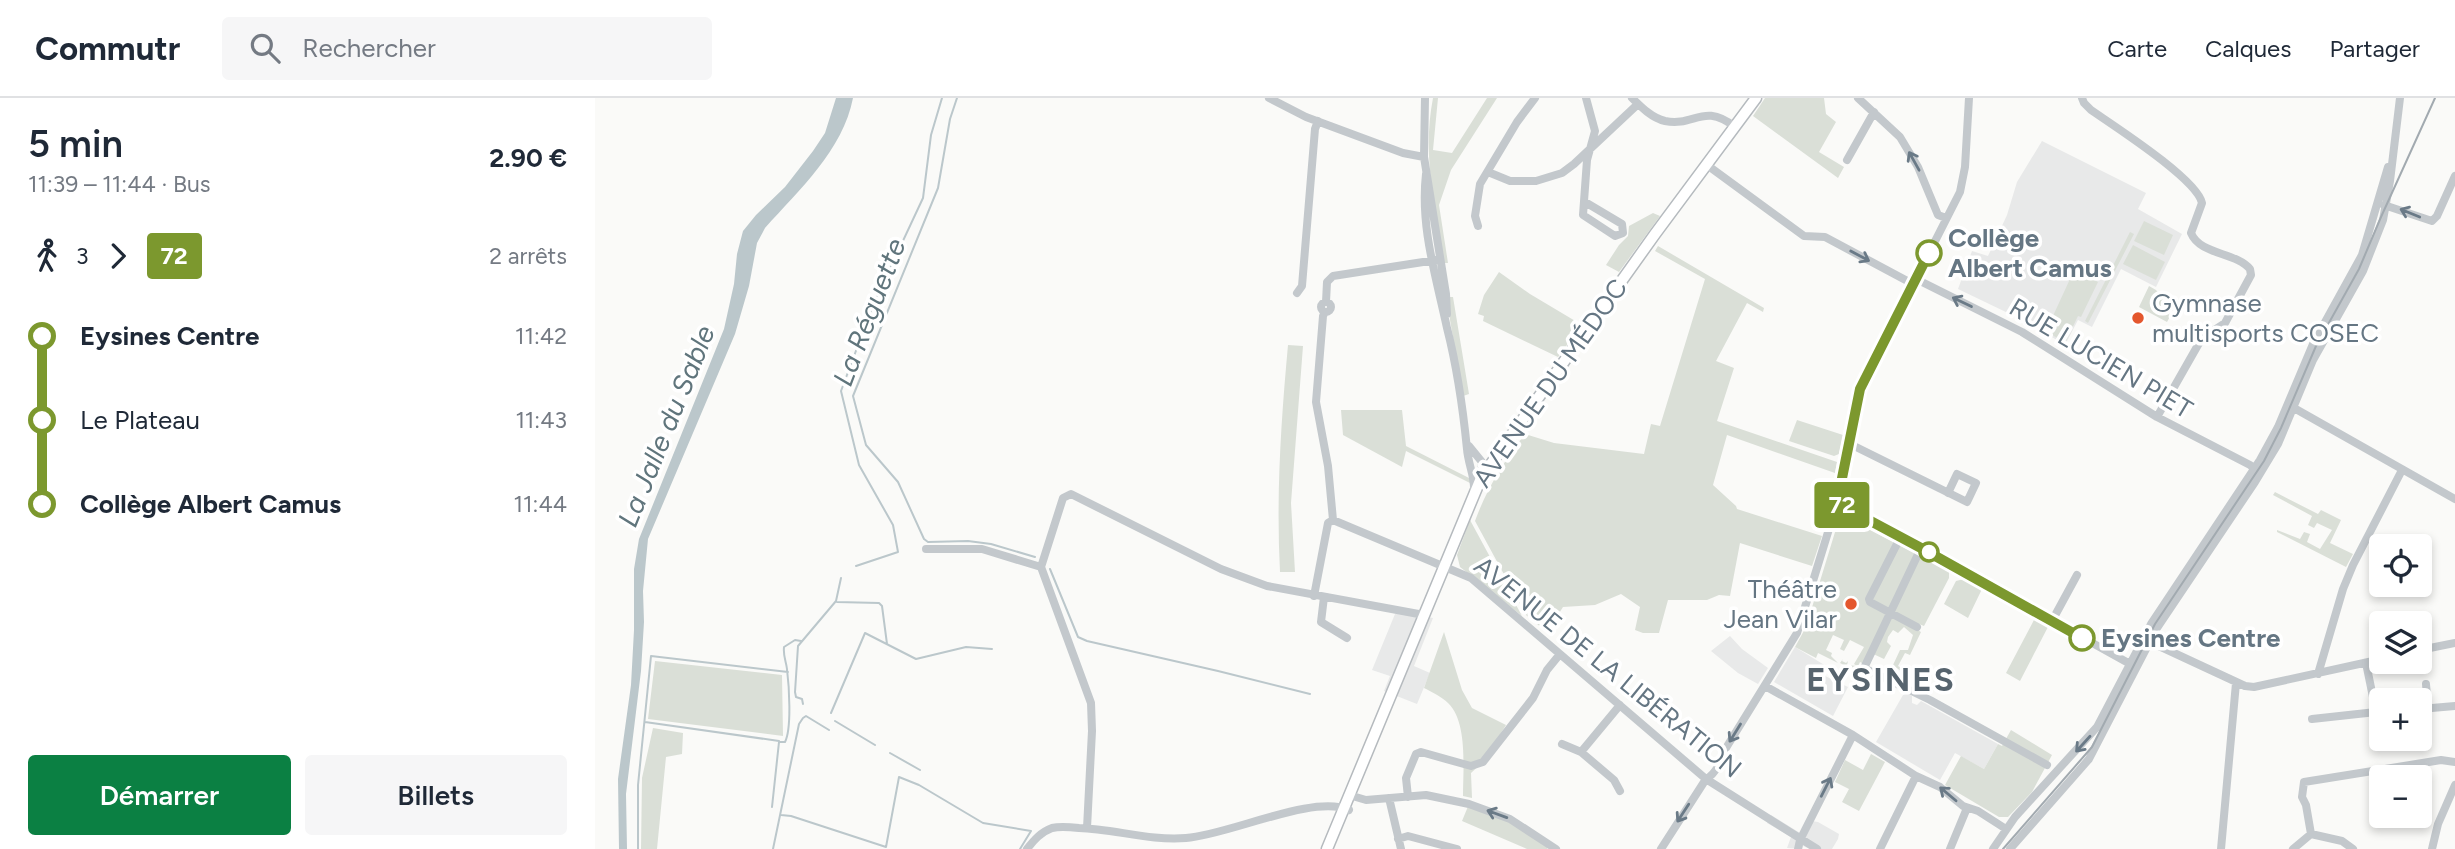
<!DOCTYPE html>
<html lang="fr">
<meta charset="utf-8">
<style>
:root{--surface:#fff;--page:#f6f6f7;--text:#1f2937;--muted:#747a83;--line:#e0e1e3;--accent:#0b8043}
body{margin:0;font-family:Figtree,sans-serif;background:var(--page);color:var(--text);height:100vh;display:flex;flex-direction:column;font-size:26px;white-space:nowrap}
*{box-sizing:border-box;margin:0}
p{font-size:23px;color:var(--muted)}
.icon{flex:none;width:38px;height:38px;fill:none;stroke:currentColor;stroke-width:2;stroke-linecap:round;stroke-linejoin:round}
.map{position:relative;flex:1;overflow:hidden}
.drawer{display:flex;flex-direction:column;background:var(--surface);width:595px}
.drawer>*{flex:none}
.badge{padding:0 14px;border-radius:5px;font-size:24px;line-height:46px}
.fabs{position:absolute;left:1774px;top:436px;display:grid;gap:14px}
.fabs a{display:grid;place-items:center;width:63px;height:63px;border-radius:7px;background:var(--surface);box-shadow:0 4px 10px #0003;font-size:35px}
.map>.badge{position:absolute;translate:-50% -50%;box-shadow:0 0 0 4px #fff}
.legs{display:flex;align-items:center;gap:10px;height:77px;padding:0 28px;font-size:23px}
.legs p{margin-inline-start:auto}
.head{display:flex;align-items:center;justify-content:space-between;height:119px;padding:0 28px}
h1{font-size:38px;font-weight:600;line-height:52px}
.action{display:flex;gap:14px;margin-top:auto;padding:14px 28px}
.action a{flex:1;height:80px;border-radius:7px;background:var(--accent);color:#fff;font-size:28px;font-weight:600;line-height:80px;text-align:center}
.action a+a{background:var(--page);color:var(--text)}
ul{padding:0 28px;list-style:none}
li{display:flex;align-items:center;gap:24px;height:84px;font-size:26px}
li i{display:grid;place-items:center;width:10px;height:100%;margin:0 9px;background:currentColor}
li i::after{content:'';width:18px;height:18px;margin:-9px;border:5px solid;border-radius:50%;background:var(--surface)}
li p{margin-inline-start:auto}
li:first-child i{background:linear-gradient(#0000 50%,currentColor 0)}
li:last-child i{background:linear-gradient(currentColor 50%,#0000 0)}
header{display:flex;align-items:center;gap:42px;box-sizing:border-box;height:98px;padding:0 35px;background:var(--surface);border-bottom:2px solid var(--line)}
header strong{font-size:33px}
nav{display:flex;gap:38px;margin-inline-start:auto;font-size:24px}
.search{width:490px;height:63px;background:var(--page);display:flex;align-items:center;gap:18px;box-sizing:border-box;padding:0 24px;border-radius:7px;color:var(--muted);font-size:26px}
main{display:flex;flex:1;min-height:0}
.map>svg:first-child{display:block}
.built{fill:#e8e9e9}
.green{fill:#dadfd7}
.water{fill:#bbc7cb}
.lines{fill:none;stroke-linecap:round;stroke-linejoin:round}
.stream{stroke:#bbc7cb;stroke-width:2}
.major-casing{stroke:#b5babe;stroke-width:13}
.minor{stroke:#c3c8cc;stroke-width:8}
.major{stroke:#fff;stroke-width:10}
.tram{stroke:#a2aab0;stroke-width:2}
.oneway{stroke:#6a7a87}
.line-1-casing{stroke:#fff;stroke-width:16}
.line-1{stroke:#7c982e;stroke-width:10}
.stop-1-dot{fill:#fff;stroke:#7c982e;stroke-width:3.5}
.poi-dot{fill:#e4572e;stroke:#fff;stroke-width:2.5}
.labels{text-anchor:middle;stroke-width:7;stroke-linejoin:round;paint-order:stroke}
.stop-label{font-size:26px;font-weight:bold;fill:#657683;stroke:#fff;text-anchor:start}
.poi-label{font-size:26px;fill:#657683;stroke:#fff;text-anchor:start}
.street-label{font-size:26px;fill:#657683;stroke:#fff}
.water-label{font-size:28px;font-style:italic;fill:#60757c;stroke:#fff}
.district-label{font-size:33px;font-weight:bold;letter-spacing:2px;fill:#57646e;stroke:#fff}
</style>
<header>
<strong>Commutr</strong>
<div class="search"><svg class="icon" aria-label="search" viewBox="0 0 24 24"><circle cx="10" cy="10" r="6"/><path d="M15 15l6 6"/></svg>Rechercher</div>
<nav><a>Carte</a><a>Calques</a><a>Partager</a></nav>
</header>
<main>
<section class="drawer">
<div class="head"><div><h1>5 min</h1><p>11:39 – 11:44 · Bus</p></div><b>2.90 €</b></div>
<div class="legs"><svg class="icon" aria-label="walk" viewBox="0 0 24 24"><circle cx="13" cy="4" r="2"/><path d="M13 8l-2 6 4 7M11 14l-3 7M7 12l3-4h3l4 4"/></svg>3<svg class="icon" aria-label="forward" viewBox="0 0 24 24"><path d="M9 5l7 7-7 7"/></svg><b class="badge" style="background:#7c982e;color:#fff">72</b><p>2 arrêts</p></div>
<ul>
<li><i style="color:#7c982e"></i><b>Eysines Centre</b><p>11:42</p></li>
<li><i style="color:#7c982e"></i><span>Le Plateau</span><p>11:43</p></li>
<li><i style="color:#7c982e"></i><b>Collège Albert Camus</b><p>11:44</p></li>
</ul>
<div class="action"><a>Démarrer</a><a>Billets</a></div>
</section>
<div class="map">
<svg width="1860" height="751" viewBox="0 0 1860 751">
<rect width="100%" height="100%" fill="#fafaf8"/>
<path class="built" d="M1447 43 1551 95 1543 111 1587 136 1561 189 1526 171 1497 229 1483 222 1470 247 1432 224 1435 218 1418 210 1415 216 1363 191 1377 153 1393 158 1412 117 1422 84Z
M804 514 838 520 819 568 835 575 822 606 789 593 795 578 777 572 800 516Z
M1135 538 1147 551 1173 570 1163 586 1143 575 1116 553Z
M1200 549 1231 568 1228 577 1253 589 1238 618 1179 584Z
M1312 595 1317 598V605L1322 607 1326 603 1403 646 1389 671 1360 655 1345 682 1281 644 1308 597Z
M1176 717 1205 735 1211 722 1223 724 1244 736 1243 741 1237 751H1215L1208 748 1207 751 1192 750 1196 739 1172 725Z"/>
<path class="green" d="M838 0H843L838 52 857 55 892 0H902L856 72 844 107 853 165H849C840 110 827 56 838 0Z
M1170 0H1229L1231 16 1241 24 1224 54 1249 69 1243 80 1158 18Z
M1058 115 1065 118 1024 174 1011 167 1024 147 1033 138 1034 128Z
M1549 123 1578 137 1569 157 1539 143Z
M1535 134 1539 136 1493 225 1490 223Z
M1538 147 1570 164 1561 182 1528 166Z
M1063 148 1169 210 1168 214 1152 205 1121 263 1139 270 1122 323 1242 364 1240 375 1132 337 1118 387 1141 408 1142 411 1227 438 1217 468 1145 445 1135 498 1124 497 1112 502H1073L1064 535H1048L1040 532 1045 509 1026 496 1000 507 968 509 952 534 931 517 880 423C892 390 909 363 930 336L959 345 1049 356 1056 326 1065 328 1110 181 1060 153Z
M1490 167 1487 175 1503 184 1486 219 1483 218 1470 245 1451 233 1481 168Z
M904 174 935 196 987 227 963 259 888 223 889 218 883 216 889 197Z
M1554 188 1561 192 1578 213 1572 224 1544 209Z
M854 199H858L874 296 868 298 855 222Z
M693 247 708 248 696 405 700 474H685C681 398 686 323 693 247Z
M746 312H807L811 348 876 381 875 385 811 353 807 369 748 337Z
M1202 322 1248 337 1244 356 1239 358 1194 343Z
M1680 394 1723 416 1726 412 1746 422 1735 445 1758 456 1751 469 1682 434V432L1705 441 1709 434 1715 436 1712 444 1725 451 1737 432 1722 425 1719 430 1713 427 1717 418 1678 397Z
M1248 418 1354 473V480L1329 528 1324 526 1321 531 1326 534 1315 557 1310 555 1303 568 1308 571 1307 574 1298 567 1305 552H1313L1318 537 1309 529 1303 535 1298 532 1293 539 1292 544 1296 548 1289 561 1274 554 1269 566 1265 564 1261 573 1245 565 1248 561 1247 563 1251 565 1253 563 1252 567 1262 568 1259 566 1269 549 1255 542 1249 553 1245 551 1249 542 1238 537 1231 552 1237 555 1236 558 1243 565 1223 555 1221 560 1200 549 1211 529 1244 421Z
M875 422 927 518 865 469 862 457Z
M1369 481 1387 491 1373 520 1349 506 1361 483Z
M1440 520 1454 527 1425 583 1411 575Z
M849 534 867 592 877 610 911 627 888 664 876 675 877 700 868 698C868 672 873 624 853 605 847 599 837 594 829 590Z
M60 563 187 577 188 638 53 621Z
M58 630 88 635 87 656 71 659 62 751H46L47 680Z
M1416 632 1457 657 1437 694 1413 719H1404L1350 687 1366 658 1389 671 1403 646 1407 648Z
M1276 656 1290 664 1264 713 1247 704 1254 691 1240 684 1250 662 1268 672Z
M874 706 915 721 955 747 952 751H932L867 723Z"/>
<path class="water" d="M241 0H258C248 52 204 92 170 130L162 145 154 188 140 236 53 441 48 493 49 524 46 573 31 696 32 751H24L23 681 36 587 39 532V471L44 441 129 231 139 186 142 156 148 133 161 117 190 89 218 53 230 35Z"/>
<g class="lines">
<path class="stream" d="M362 0 355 21 343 90 258 298 271 347 303 384 329 441 333 444 373 443 396 446 440 459
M261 468 303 454 298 427 264 367 246 293 278 207 328 100 336 37 347 0
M455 471 483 539 492 543 623 573 715 596
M242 504 284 505 287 508 292 546
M208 606 207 601 201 599 200 594 203 548 241 503 246 480
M236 615 270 535 321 561 371 549 397 551
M240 623 280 647
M50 624 184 643
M185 644H190C197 630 194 587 192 571 191 563 188 558 189 549L200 542 206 543
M295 655 325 672
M177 709 184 644
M186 717 196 718 291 749 304 679 324 687 388 725 436 733 425 751
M43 751V687L56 558 193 574
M178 751 204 626 208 620 211 618 234 632"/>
<defs>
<path id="major" d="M732 751 886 380 1060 136 1161 0"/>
</defs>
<use href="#major" class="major-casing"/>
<path class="minor" d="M674 0 711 19 808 55 829 59
M830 0 829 59 851 196 852 216
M1037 0C1046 9 1057 20 1070 23 1100 29 1108 4 1140 29
M1263 0 1305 39 1323 69 1343 117 1351 120
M1487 0 1489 5 1496 12C1519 28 1602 81 1607 105L1596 135C1605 157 1641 154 1655 171L1656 177 1630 225 1607 240 1562 319
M1252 62 1279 14
M1112 67 1209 138 1230 139 1318 186
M893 74 915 83H941L967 75 979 66 1043 6
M831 76C825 129 841 178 852 230 862 269 868 311 872 351 873 366 880 378 879 393
M990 104 1027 126 1028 135 1020 138 988 117 992 62 1000 33 991 0
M1789 107 1837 123 1842 118 1860 78
M883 128 880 118 885 86 922 24 940 0
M1321 181 1427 234 1562 319 1655 367 1662 373
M702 195 707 188 720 31 723 23
M731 204 732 184 738 178 841 162
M726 209a5 5 0 1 1 10 0a5 5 0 1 1-10 0Z
M730 214 728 218 721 304 733 368 738 422 876 480 1111 681 1222 751
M1699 310 1860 401
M1253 345 1372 404 1381 385 1362 376 1353 395
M874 348 887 364 886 379
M1242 405 1326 450 1537 567
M1306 438 1274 501 1275 504 1322 529
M1326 450 1269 570 1335 602 1452 667
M331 451H387L446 469 496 605 497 633 492 730
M446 469 468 400 476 396 626 471 672 488 829 517
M719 498 733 425 738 422
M729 499 726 524 752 540
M1457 523 1482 477
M1551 542 1650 588 1659 589 1787 561
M1825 552 1860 545
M1771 565 1781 614H1787
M1723 576 1748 491 1758 467 1807 372
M1831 586 1833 610
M1170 588 1258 637 1321 678 1345 689 1368 708 1383 713 1411 731
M1825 611 1860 608
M1717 621 1781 614
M967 646 986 654
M1025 693 1019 682 986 654 1025 607
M754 697 771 702 831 697 874 706 915 721 961 751
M813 699 811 680 821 656 826 654 876 668 888 664 938 600 952 572 965 556
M794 700 806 751
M1716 736 1711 707 1707 699 1709 684 1846 662 1860 664
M803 741 813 738 862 751
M432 751C439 742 446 734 457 730 465 728 475 729 484 730 519 731 555 743 591 740 634 737 718 696 754 712
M1066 751 1111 681C1121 676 1128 660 1131 650L1202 535 1242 405 1265 291 1365 94 1370 69 1374 0
M1203 751 1205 742 1258 637
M1285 751 1321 678
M1355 751 1372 710
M1398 751 1420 719 1502 629 1556 526 1665 362 1683 329 1718 246 1767 157 1793 69
M1415 751 1494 661 1562 530 1660 384 1683 346 1718 262 1768 173 1788 122 1795 83 1805 0
M1626 751 1641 585
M1698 751 1716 736 1747 743 1758 751
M1837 751 1843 726 1860 687"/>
<use href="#major" class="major"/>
<path class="tram" d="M1408 751 1497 649 1560 526 1669 363 1686 330 1721 248 1764 171 1786 119 1840 0"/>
</g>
<defs><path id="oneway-shaft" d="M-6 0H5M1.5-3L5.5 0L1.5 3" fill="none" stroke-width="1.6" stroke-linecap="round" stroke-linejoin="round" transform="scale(1.75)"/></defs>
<g class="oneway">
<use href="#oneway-shaft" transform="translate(1319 63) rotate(-119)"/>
<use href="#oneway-shaft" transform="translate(1815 115) rotate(-158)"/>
<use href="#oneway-shaft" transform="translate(1265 158) rotate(28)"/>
<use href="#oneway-shaft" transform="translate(1367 204) rotate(-154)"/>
<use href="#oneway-shaft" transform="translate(1140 635) rotate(122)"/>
<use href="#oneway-shaft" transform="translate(1488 646) rotate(132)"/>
<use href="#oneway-shaft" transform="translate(1231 689) rotate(-63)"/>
<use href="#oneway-shaft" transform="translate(1353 696) rotate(-140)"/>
<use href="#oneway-shaft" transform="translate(1088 715) rotate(123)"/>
<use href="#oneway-shaft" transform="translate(902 716) rotate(-160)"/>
</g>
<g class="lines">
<defs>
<path id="line-1" d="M1334 155 1265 291 1242 405 1326 450 1487 540"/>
</defs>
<use href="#line-1" class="line-1-casing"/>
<use href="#line-1" class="line-1"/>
</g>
<g class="stop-1-dot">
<circle cx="1334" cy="155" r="12"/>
<circle cx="1334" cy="454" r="9"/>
<circle cx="1487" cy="540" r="12"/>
</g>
<g class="poi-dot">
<circle cx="1543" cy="220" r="7"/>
<circle cx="1256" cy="506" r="7"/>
</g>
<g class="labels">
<g class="stop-label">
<text x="1353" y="149">Collège<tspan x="1353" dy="30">Albert Camus</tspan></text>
<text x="1506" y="549">Eysines Centre</text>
</g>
<g class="poi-label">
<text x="1557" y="214">Gymnase<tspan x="1557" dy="30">multisports COSEC</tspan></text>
<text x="1242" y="500" text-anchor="end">Théâtre<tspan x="1242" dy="30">Jean Vilar</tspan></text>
</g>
<g class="street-label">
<text transform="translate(1506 260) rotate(31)" y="9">RUE LUCIEN PIET</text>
<text transform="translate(955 285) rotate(-55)" y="9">AVENUE DU MÉDOC</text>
<text transform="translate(1013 569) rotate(39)" y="9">AVENUE DE LA LIBÉRATION</text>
</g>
<g class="water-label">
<text transform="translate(274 214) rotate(-69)" y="10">La Réguette</text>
<text transform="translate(71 328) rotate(-68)" y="10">La Jalle du Sable</text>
</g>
<g class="district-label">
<text x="1286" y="593">EYSINES</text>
</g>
</g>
</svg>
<div class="fabs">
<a><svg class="icon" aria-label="locate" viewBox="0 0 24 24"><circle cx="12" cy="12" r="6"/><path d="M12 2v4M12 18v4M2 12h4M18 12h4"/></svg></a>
<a><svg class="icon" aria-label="layers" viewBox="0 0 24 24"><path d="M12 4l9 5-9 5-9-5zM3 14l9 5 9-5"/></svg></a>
<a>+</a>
<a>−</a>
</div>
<b class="badge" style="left:1247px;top:407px;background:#7c982e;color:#fff">72</b>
</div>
</main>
